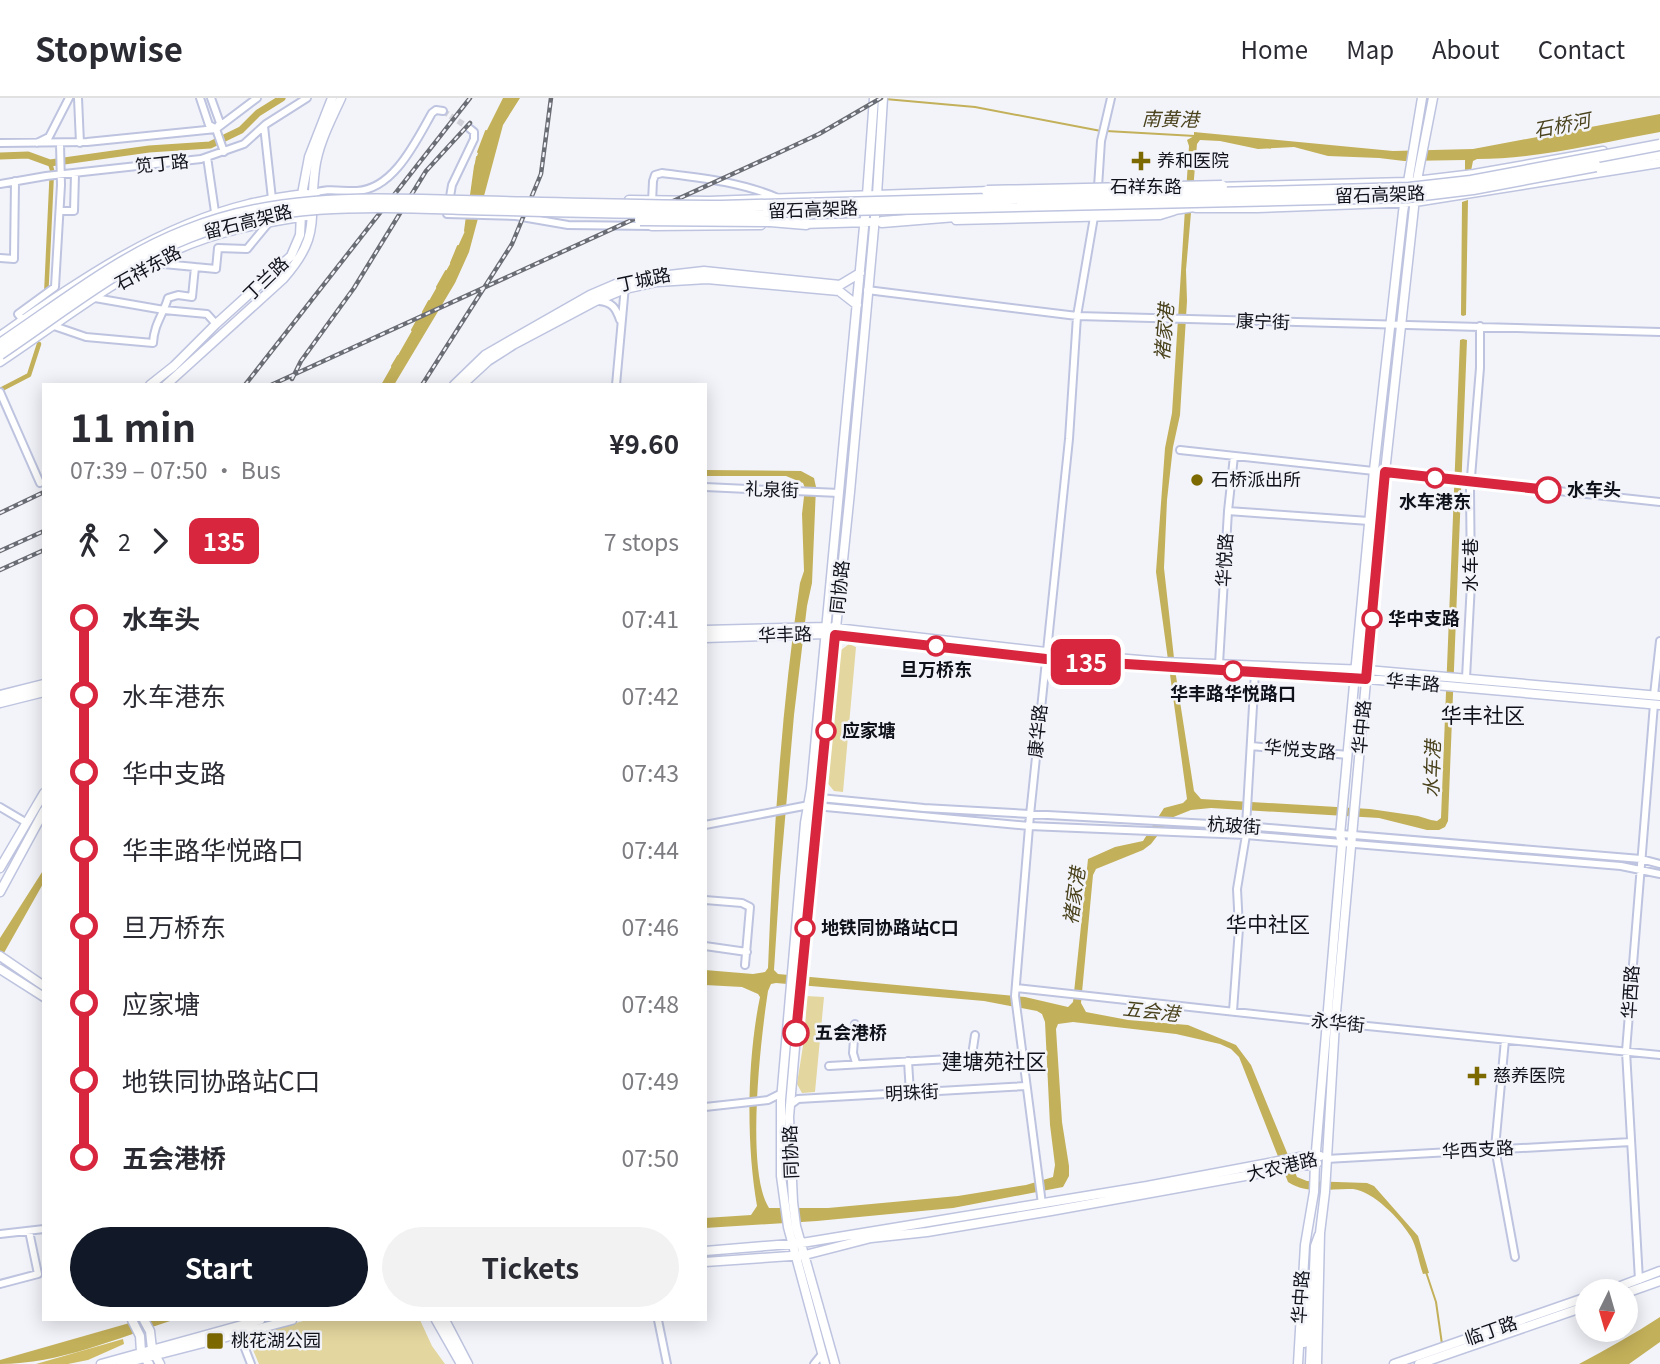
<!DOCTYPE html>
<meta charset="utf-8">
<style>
:root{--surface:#fff;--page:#f2f2f3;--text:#2b2b33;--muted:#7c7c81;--line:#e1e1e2;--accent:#111827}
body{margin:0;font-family:Georgia,"Noto Sans SC",serif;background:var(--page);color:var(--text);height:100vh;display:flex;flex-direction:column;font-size:26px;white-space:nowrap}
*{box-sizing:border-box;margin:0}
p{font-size:23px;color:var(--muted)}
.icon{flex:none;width:38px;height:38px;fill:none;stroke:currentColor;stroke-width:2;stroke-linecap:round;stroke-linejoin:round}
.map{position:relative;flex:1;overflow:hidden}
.sheet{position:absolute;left:42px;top:285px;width:665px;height:938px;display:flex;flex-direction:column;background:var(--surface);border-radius:0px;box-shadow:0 4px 18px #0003}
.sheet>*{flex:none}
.badge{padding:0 14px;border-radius:10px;font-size:24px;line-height:46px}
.needle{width:46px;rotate:185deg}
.fabs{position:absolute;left:1575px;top:1181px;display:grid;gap:14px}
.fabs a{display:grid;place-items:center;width:63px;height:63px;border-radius:50%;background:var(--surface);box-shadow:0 4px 18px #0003;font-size:35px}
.map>.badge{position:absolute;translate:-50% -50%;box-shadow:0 0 0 4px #fff}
.legs{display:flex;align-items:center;gap:10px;height:77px;padding:0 28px;font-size:23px}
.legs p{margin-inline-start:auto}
.overview{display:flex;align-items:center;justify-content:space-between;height:119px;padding:0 28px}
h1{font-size:38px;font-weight:700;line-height:52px}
.primary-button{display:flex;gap:14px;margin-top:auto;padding:14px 28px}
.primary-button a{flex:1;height:80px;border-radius:42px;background:var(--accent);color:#fff;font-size:28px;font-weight:700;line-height:80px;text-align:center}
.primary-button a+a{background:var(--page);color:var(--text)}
ul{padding:0 28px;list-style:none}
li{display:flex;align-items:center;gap:24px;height:77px;font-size:26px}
li i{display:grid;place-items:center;width:10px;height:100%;margin:0 9px;background:currentColor}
li i::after{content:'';width:18px;height:18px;margin:-9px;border:5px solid;border-radius:50%;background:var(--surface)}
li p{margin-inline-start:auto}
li:first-child i{background:linear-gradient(#0000 50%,currentColor 0)}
li:last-child i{background:linear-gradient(currentColor 50%,#0000 0)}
header{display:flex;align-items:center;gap:42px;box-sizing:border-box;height:98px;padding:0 35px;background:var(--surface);border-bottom:2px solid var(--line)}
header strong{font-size:33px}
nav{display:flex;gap:38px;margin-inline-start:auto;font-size:24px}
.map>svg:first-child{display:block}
.green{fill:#e3d69e}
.forest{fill:#cfbb66}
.water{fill:#c3b05a;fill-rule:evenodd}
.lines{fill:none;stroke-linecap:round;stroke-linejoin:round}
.stream{stroke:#c3b05a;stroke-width:2}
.canal{stroke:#c3b05a;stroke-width:4.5}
.river{stroke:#c3b05a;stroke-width:7}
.minor-tunnel{stroke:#d1d2d9;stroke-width:6;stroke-dasharray:6 3;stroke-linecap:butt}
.minor-casing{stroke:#bec4df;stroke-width:10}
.major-casing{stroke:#bec4df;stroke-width:11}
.highway-casing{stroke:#bec4df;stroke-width:13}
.minor{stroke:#fff;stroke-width:6}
.major{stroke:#fff;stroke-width:8}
.highway{stroke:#fff;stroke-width:10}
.rail-casing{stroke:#6b6d75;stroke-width:4.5}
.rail{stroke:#f3f4fa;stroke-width:2;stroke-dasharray:5;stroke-linecap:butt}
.highway-bridge-casing{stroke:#bec4df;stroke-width:13;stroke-linecap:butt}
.highway-bridge{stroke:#fff;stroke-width:10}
.line-1-casing{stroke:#fff;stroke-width:16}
.line-1{stroke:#d7263d;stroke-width:10}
.poi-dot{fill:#7c6900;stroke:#f3f4fa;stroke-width:2.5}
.stop-1-dot{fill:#fff;stroke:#d7263d;stroke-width:3.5}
.labels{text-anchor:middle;stroke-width:5;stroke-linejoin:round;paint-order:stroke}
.poi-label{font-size:18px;fill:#10121b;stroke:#f3f4fa;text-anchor:start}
.street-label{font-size:18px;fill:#10121b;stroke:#f3f4fa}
.stop-label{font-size:18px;font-weight:bold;fill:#10121b;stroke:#f3f4fa;text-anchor:start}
.water-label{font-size:19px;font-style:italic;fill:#4a421d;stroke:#f3f4fa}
.quarter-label{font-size:21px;fill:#10121b;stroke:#f3f4fa}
</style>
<header>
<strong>Stopwise</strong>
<nav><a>Home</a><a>Map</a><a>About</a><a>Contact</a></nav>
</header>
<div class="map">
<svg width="1660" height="1266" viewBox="0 0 1660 1266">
<rect width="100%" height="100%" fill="#f3f4fa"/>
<path class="green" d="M849 546 856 549 843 694 834 693 825 682 839 560 841 552Z
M806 898 824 899 815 994 802 995 797 986 805 935Z
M307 1222H420L432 1248 445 1266H259L247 1238Z"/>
<path class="forest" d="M123 1241 124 1246 88 1262 68 1266H36Z"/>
<path class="water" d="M503 0H520L503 27 469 154 455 185 394 287H381L450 166 465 133 474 68 482 42Z
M1660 16V34C1598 45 1540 61 1477 61L1473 63 1471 73 1465 74V62L1404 63 1379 60 1328 58 1294 49 1258 51 1220 43 1200 42 1197 46 1186 172 1187 203 1180 317 1173 349 1167 402 1164 470 1176 578 1194 693 1201 701 1370 711 1418 718 1431 722 1437 723 1441 720 1460 242 1463 241 1467 242 1448 723 1445 729 1439 732H1427L1379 720 1211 710 1191 712 1171 720 1151 746 1143 752 1096 771 1093 777 1081 905 1086 914 1128 922 1188 927 1236 947 1251 967 1297 1079 1307 1083 1367 1085 1374 1088 1418 1138 1429 1175 1423 1176C1419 1165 1417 1150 1411 1139 1401 1122 1373 1093 1353 1091 1330 1090 1308 1097 1288 1084L1243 969 1239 959 1231 951 1220 946 1176 936 1073 924 1058 926 1056 931 1062 1024 1069 1068V1078L1063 1089 953 1110 817 1123 705 1130V1120L751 1117 757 1108C746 1045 747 962 760 899L758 896 742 889 705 887V872L753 876 765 874 768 870C773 742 781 612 800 485L804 473 802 416 805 390 803 385 786 378H705V372L801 373 814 380 816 389 812 485 807 508 794 617 780 779 774 872 778 876 1025 899 1068 909 1073 904 1088 761 1115 749 1143 743 1164 710 1183 705 1187 701 1156 474 1165 350 1172 315 1189 48 1187 42 1194 38V34L1393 53 1473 51ZM776 885 984 903 1037 913 1042 916 1045 924 1050 1027 1055 1067 1053 1079 1026 1087 958 1098 828 1110H769C745 1073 761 939 768 893L771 886Z
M1468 102 1466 217 1463 218 1461 217 1462 104Z
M44 771V784L0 862V840Z
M1660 1219V1244L1629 1266H1579C1607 1251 1634 1236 1660 1219Z
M140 1222H173C118 1240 59 1266 0 1266V1262Z"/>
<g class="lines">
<path class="stream" d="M885 1 975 9 1101 33
M1106 33 1195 38
M478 54 486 33
M472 95 477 59
M465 133 467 118
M451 165 458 148
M437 189 446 173
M423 214 429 203
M412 232 418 221
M392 268 398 258
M1426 1174 1436 1204 1442 1246"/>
<path class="canal" d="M46 200 52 72 50 65
M0 292 29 277 39 246"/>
<path class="river" d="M0 58 28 57 50 65 149 51 210 47 241 32 258 15 282 0"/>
<path class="minor-tunnel" d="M443 13 469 30"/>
<defs>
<path id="minor" d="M78 0 80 45
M200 0 209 27 215 30
M211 0 220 25 216 31 224 54
M264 28 272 101
M469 30 474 34V41L452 87 447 116 516 118 568 127 652 128V125
M0 45 87 44 216 31 257 0
M37 45 49 39 69 0
M207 59 215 114
M0 86 46 78 201 61 244 46 266 26 307 0
M1098 89 1101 43 1111 0
M313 96C327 89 342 94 357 93 394 91 416 43 432 15L436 12 443 13
M652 104 653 83 655 77 662 75C702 80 741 84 778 100
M60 113H74L75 76
M0 160 14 161 15 83
M153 165 216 171 218 150 247 151 270 123
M867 192 1077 218 1660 234
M95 200 164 212 207 216 216 226
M599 203C612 204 616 210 620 222
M23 222 18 216 55 189 61 87 60 46
M54 228 86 239 153 245C154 226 163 217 168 200L178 197 192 199 195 169
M616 287 625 188
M0 294 40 385
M1180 352 1660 404
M705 389 839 395
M1228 413 1369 423
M1219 566 1228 413 1234 358
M1466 580 1471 485 1470 391 1480 270V228
M1654 597 1660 543
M1251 648 1348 657
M815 708 1029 728 1246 737 1621 768 1660 776
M0 709 27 725
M705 727 809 707 820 700 924 710 1246 728 1641 761 1660 766
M1246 728 1255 574
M705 802 742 805 750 809 745 867
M705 848 747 854
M1016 890 1327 924 1660 957
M1233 913 1239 830 1237 791 1246 737
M855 926 853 955 856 965
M1505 942 1495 1050 1515 1159
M908 963 910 995
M829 968 967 960 972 957 975 937
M790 1007 798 1001 1026 988
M705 1009 768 1002 782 995
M1326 1061 1631 1044
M1042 1106 1015 898 1030 717 1069 341 1077 218 1094 119
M0 1136 44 1131
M1639 1182 1626 953 1654 606
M0 1186 38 1176 29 1133
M658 1222 667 1266
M239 1235 251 1266
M814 1266 822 1256"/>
<path id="major" d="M1216 89 1407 84 1474 76 1603 53
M629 102 709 103 990 93
M1196 110H1257L1415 104 1660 65
M956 122 1160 117 1173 113
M802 126 869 124
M652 128 761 127
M0 238C78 184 155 129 249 106 267 102 288 97 307 96
M0 264C57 226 114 181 176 152 218 133 261 125 306 118
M150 287 174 268 216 226 291 158 300 137 302 96 309 59 332 0
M166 287 283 181C322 137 308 123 315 71 318 46 331 22 341 0
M454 287 485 257 511 242 590 197 625 182 704 173 840 187 860 175
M462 287 488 263 513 247 596 203 625 191 657 184 707 181 839 193 857 207
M705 532 827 529 1046 554 1163 564 1367 572 1660 598
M705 540 826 536 1046 561 1356 580 1660 607
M0 597 44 586
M0 605 44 594
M0 770 44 695
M0 794 44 713
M0 858 44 888
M0 871 44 899
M705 1153 802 1145 1147 1088 1300 1059 1320 1058
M705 1164 805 1157 871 1140 927 1134 1051 1113 1317 1065
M1605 1194 1660 1173
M1626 1195 1660 1183
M132 1222 140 1238 141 1254 149 1266
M144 1222 150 1233 152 1251 160 1266
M436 1222 461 1266
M445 1222 468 1266
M1304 1245 1307 1184
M101 1266 260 1222
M121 1266 292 1222
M825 1266 788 1129 781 1078V1002L805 725 811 691 867 97 874 0
M835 1266 796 1128 793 1104 789 1019 805 832 850 394 877 97 883 0
M1298 1266 1305 1147 1314 1094 1315 1065 1342 746 1340 737 1374 372 1403 114 1422 0
M1310 1266 1315 1148 1319 1137
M1317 1266 1320 1135 1325 1094 1335 925 1385 374 1417 82 1433 0
M1394 1266 1587 1199
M1419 1266 1587 1208"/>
<path id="highway" d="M1596 68 1660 56
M770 123 806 126
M882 124 968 117 1174 111 1201 107"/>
</defs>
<use href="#minor" class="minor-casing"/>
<use href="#major" class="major-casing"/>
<use href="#highway" class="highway-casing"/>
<use href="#minor" class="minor"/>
<use href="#major" class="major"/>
<use href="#highway" class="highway"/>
<defs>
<path id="rail" d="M292 281 301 263 354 190 426 73 470 25
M245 287 470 0
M271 287 774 57 819 36 881 0
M422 287 512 146 541 76 551 0
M0 415 44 394
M0 453 44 433
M0 472 44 452"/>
</defs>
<use href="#rail" class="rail-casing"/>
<use href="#rail" class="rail"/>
<defs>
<path id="highway-bridge" d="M987 93 1222 88
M640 122 770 123
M0 246C60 206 118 159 185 133 276 96 365 101 462 103 548 105 635 108 721 108L1409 90 1471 83 1660 47
M0 256C61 215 121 166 189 139 279 103 372 108 466 111 551 113 636 116 721 115L1407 99 1473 91 1596 68"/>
</defs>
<use href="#highway-bridge" class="highway-bridge-casing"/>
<use href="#highway-bridge" class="highway-bridge"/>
</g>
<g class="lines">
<defs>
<path id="line-1" d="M796 935 835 537 1046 561 1366 581 1385 374 1548 392"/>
</defs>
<use href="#line-1" class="line-1-casing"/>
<use href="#line-1" class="line-1"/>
</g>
<g class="poi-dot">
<path d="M1137.5 52.5h7v7h7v7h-7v7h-7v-7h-7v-7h7z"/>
<circle cx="1197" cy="382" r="7"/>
<path d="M1473.5 967.5h7v7h7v7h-7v7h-7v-7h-7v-7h7z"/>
<rect x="206" y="1234" width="18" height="18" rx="3.5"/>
</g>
<g class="stop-1-dot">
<circle cx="1435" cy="380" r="9"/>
<circle cx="1548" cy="392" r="12"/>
<circle cx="1372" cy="521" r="9"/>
<circle cx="936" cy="548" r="9"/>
<circle cx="1233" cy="573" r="9"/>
<circle cx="826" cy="633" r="9"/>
<circle cx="805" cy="830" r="9"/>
<circle cx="796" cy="935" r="12"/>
</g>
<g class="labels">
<g class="poi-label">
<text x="1157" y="69">养和医院</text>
<text x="1211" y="388">石桥派出所</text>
<text x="1493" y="984">慈养医院</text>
<text x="231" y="1249">桃花湖公园</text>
</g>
<g class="street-label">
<text transform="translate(162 66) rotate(-6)" y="6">笕丁路</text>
<text x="1146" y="95">石祥东路</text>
<text transform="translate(1380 97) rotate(-2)" y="6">留石高架路</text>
<text transform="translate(813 112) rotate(-2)" y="6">留石高架路</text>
<text transform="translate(248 124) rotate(-14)" y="6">留石高架路</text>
<text transform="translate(148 170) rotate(-29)" y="6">石祥东路</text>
<text transform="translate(266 181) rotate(-44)" y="6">丁兰路</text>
<text transform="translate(644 182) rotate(-12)" y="6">丁城路</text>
<text transform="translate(1263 224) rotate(2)" y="6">康宁街</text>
<text transform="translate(772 392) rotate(2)" y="6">礼泉街</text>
<text transform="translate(1225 462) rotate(-87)" y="6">华悦路</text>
<text transform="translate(1471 467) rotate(-90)" y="6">水车巷</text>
<text transform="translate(840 489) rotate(-84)" y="6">同协路</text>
<text transform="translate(785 537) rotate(-2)" y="6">华丰路</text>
<text transform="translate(1413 585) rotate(5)" y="6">华丰路</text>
<text transform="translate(1362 629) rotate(-85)" y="6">华中路</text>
<text transform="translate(1038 633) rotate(-84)" y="6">康华路</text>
<text transform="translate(1300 652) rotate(5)" y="6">华悦支路</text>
<text transform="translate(1234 728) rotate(4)" y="6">杭玻街</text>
<text transform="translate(1631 894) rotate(-86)" y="6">华西路</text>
<text transform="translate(1338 925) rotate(6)" y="6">永华街</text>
<text transform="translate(912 995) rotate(-3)" y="6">明珠街</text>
<text transform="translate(1478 1052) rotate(-3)" y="6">华西支路</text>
<text transform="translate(791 1054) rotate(-92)" y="6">同协路</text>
<text transform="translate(1282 1069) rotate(-13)" y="6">大农港路</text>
<text transform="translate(1301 1199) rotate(-86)" y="6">华中路</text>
<text transform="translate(1491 1233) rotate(-19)" y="6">临丁路</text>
</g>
<g class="stop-label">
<text x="1567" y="398">水车头</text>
<text x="1435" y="410" text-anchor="middle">水车港东</text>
<text x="1388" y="527">华中支路</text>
<text x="936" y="578" text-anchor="middle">旦万桥东</text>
<text x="1233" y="602" text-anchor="middle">华丰路华悦路口</text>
<text x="842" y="639">应家塘</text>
<text x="821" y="836">地铁同协路站C口</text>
<text x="815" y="941">五会港桥</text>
</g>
<g class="water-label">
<text transform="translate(1170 21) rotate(1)" y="7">南黄港</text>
<text transform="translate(1562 27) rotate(-11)" y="7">石桥河</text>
<text transform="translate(1164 234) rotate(-85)" y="7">褚家港</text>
<text transform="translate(1432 671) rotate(-88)" y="7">水车港</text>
<text transform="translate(1074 798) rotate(-82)" y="7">褚家港</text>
<text transform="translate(1151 913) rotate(6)" y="7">五会港</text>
</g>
<g class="quarter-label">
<text x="1483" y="625">华丰社区</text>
<text x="1268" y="834">华中社区</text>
<text x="994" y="971">建塘苑社区</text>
</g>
</g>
</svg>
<div class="fabs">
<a><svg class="needle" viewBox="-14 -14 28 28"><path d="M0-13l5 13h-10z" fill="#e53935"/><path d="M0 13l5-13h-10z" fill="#7c7c81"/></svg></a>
</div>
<b class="badge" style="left:1086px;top:564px;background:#d7263d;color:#fff">135</b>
<section class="sheet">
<div class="overview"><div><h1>11 min</h1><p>07:39 – 07:50 · Bus</p></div><b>¥9.60</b></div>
<div class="legs"><svg class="icon" aria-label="walk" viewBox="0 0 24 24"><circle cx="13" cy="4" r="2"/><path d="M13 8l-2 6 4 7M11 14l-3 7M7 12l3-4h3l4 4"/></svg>2<svg class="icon" aria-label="forward" viewBox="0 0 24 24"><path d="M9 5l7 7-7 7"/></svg><b class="badge" style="background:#d7263d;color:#fff">135</b><p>7 stops</p></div>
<ul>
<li><i style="color:#d7263d"></i><b>水车头</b><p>07:41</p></li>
<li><i style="color:#d7263d"></i><span>水车港东</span><p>07:42</p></li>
<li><i style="color:#d7263d"></i><span>华中支路</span><p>07:43</p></li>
<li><i style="color:#d7263d"></i><span>华丰路华悦路口</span><p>07:44</p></li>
<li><i style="color:#d7263d"></i><span>旦万桥东</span><p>07:46</p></li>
<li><i style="color:#d7263d"></i><span>应家塘</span><p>07:48</p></li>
<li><i style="color:#d7263d"></i><span>地铁同协路站C口</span><p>07:49</p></li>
<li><i style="color:#d7263d"></i><b>五会港桥</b><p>07:50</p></li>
</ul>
<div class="primary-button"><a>Start</a><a>Tickets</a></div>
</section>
</div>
